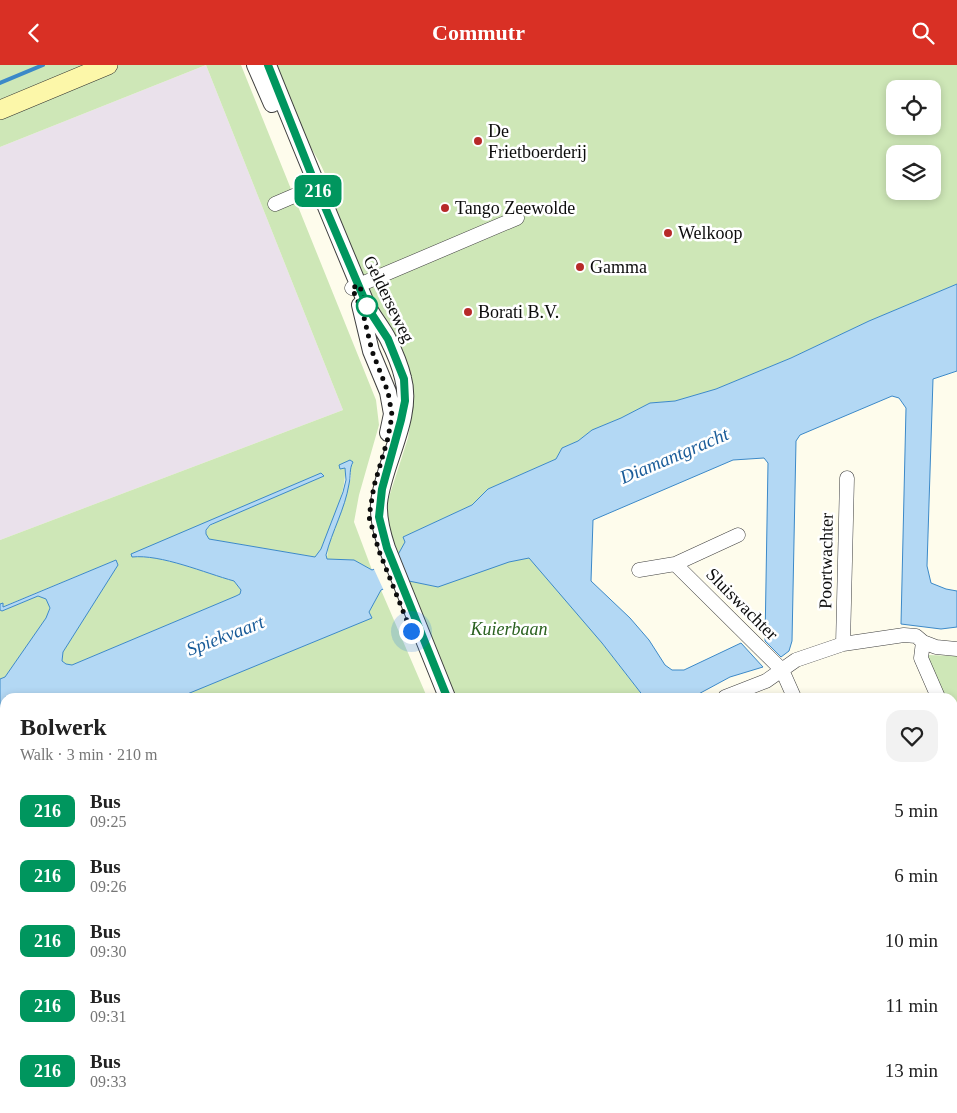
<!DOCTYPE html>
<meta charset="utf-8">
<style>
:root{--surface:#fff;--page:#f2f2f2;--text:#222;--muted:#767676;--accent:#d93025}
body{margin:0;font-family:"Times New Roman",serif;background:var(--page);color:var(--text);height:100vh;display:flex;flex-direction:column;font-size:19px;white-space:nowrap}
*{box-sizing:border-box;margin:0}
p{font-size:16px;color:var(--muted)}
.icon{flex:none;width:28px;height:28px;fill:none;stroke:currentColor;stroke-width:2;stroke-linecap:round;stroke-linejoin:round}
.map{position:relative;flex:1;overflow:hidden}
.details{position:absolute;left:0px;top:628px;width:958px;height:421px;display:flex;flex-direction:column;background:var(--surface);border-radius:15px 15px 0 0;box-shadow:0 2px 8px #0003}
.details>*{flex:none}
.badge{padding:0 10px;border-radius:8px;font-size:18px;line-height:32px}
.fabs{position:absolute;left:886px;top:15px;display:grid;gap:10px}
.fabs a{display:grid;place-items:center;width:55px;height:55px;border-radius:10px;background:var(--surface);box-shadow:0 2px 8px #0003;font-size:25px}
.you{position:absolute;width:25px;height:25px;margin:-12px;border:4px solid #fff;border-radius:50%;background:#1a73e8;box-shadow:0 0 0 8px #1a73e833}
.map>.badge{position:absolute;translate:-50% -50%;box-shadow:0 0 0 2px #fff}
.round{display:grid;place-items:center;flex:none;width:52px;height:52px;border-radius:15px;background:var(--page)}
.summary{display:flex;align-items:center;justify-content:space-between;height:85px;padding:0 20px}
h1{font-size:24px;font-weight:700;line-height:38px}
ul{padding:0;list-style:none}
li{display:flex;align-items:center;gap:15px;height:65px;padding:0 20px}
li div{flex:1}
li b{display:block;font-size:19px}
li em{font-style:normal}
li .badge{min-width:55px;font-weight:700;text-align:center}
header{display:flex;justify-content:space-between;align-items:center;height:65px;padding:0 20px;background:var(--accent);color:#fff;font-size:22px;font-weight:700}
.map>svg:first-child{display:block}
.industrial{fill:#eae1eb}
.green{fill:#cee7b7;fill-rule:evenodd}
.forest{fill:#b1d797}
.water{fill:#b3d8f4;stroke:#3c89c8}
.pier{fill:#fefcec}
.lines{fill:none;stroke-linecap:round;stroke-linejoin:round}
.stream{stroke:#3c89c8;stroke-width:4}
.minor-casing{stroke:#3f3f3f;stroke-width:15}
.tertiary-casing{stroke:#3f3f3f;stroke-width:18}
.secondary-casing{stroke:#2e2e2e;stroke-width:20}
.minor{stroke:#fff;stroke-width:14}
.tertiary{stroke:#fff;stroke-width:16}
.secondary{stroke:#fcf7a9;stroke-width:19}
.line-casing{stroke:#fff;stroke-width:11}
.line{stroke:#00965e;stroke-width:8}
.walk{stroke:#0c0c0c;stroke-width:5;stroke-dasharray:0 9}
.poi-dot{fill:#b72a29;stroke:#fff;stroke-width:2}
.stop-dot{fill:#fff;stroke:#00965e;stroke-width:2.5}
.labels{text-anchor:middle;stroke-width:5;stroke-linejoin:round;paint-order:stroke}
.poi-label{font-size:18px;fill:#0c0c0c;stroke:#fff;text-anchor:start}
.street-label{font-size:18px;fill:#0c0c0c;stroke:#fff}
.park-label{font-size:18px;font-style:italic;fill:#2a611f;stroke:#fff}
.water-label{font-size:19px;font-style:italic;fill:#1a5c99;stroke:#fff}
</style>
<header><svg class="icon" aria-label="back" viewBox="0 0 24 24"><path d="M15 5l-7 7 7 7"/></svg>Commutr<svg class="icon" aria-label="search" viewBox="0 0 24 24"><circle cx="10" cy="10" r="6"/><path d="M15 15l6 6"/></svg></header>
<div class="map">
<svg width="957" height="1048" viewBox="0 0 957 1048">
<rect width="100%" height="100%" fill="#fefcec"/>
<path class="industrial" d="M206 0 343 345 0 475V82Z"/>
<path class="green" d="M0 0H241L376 335 379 360 359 430 354 457 372 505 354 495 327 494 328 483 351 413 350 402H345C347 427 330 460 321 484L315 492 209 474 206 470C206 462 211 460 217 457L132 492C160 489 206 508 234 516L241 525 240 529 236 531 72 600 66 599 62 596 63 587 118 500 116 495 2 542 3 538 0 539V475L343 345 206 0 0 82Z
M273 0H957V219L869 256 791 293 716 324 675 336 650 338 621 353 592 365 578 376 562 383 556 394 488 424 472 440 403 472 405 477 395 495 381 457 408 373 412 347 409 321 375 246 333 140C331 112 316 91 301 67 291 49 281 20 273 0ZM895 24H932V61H895ZM895 89H932V126H895Z
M537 485 601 577 644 632H450L404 515 433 521Z
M381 525 427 632H180L371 553 369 547Z
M38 531C53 535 51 541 46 553L5 612 0 614V545L2 546Z
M928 590 957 591V667L953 656 952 632H943L927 592Z
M0 696 5 697V793L0 792Z
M0 803 5 804V1044H40V1048H0Z
M957 955V1048H625L623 1044H952L953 957Z
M554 1044H606L607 1048H555Z"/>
<path class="forest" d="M0 974C11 995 4 1025 1 1048Z"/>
<path class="water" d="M957 219V306L933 314 927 501 931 518 946 524 957 526V562L941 564 901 559 906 343 899 333 892 331 800 370 796 376 792 576 789 586 781 592 765 576 768 398 764 393 733 395 593 455 591 516 630 553 649 575 665 600 672 605H684L741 578 763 602 730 612 693 632H644L602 578 529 493 509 497 438 522 404 515 381 525 369 547 372 553 180 632H5V697L0 696V614L5 612 46 553 50 543 46 534 38 531 2 546 0 545V539L3 538V542L116 495 118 500 63 587 62 596 66 599 72 600 236 531 240 529 241 525 234 516C205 508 161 489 132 492L131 489 321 408 324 411 210 460 206 465V469L209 474 315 492 321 484 343 427 346 415 345 403 340 404 339 400 350 395 353 397C349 404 351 411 349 419 345 444 332 466 326 490L327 494 354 495 372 505 395 495 405 477 403 472 472 440 488 424 556 394 562 383 578 376 592 365 621 353 650 338 675 336 716 324 791 293 869 256Z"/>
<path class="pier" d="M394 493 404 518 384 526 373 502Z"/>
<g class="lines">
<path class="stream" d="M0 18 43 0
M0 777 5 778
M571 1044 573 1048"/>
<defs>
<path id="minor" d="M275 139 317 121
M352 223 517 153
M738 470 675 499 782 605 794 632
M639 505 675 499
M923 577 921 593 938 632
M843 579 847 413
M725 632 766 616 796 595 843 579 904 570 916 571 923 577 936 582 957 584
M952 668 957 679
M952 771 957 769
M0 798 5 799
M547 1044 549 1048
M80 1048 81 1044
M213 1048 214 1044
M527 1048 537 1044"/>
<path id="tertiary" d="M255 0 272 39
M268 0C300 80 333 159 366 238 372 251 382 262 388 274 394 286 400 300 403 313 414 352 383 399 379 438 378 454 382 468 387 483L447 632
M360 240 371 286 388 327 392 349 388 368
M613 1044 615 1048
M44 1048 45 1044"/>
<path id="secondary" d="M0 45 108 0"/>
</defs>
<use href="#minor" class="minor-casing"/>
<use href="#tertiary" class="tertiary-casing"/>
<use href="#secondary" class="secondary-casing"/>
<use href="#minor" class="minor"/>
<use href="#tertiary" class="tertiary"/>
<use href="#secondary" class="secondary"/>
</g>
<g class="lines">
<defs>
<path id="line" d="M268 0 316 121 369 245 388 274 404 314 405 336 401 355 382 424 379 452 387 483 447 632"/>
</defs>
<use href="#line" class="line-casing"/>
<use href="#line" class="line"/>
<path class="walk" d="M367 241 369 245 359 220 352 223 363 248 372 286 388 327 392 350 388 373 374 421 369 452 379 486 411 566"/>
</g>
<g class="poi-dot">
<circle cx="478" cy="76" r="5"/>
<circle cx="445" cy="143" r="5"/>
<circle cx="668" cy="168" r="5"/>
<circle cx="580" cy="202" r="5"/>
<circle cx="468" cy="247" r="5"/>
</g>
<circle class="stop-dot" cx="367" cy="241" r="10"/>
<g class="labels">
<g class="poi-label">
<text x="488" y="72">De<tspan x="488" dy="21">Frietboerderij</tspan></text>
<text x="455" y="149">Tango Zeewolde</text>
<text x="678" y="174">Welkoop</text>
<text x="590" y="208">Gamma</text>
<text x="478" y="253">Borati B.V.</text>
</g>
<g class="street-label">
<text transform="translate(389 234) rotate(64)" y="6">Gelderseweg</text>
<text transform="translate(826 496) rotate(-89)" y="6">Poortwachter</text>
<text transform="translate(742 539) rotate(45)" y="6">Sluiswachter</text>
</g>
<g class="park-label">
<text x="509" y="570">Kuierbaan</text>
</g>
<g class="water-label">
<text transform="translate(674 390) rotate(-23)" y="7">Diamantgracht</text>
<text transform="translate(225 570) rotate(-21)" y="7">Spiekvaart</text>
</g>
</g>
</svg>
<div class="fabs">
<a><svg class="icon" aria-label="locate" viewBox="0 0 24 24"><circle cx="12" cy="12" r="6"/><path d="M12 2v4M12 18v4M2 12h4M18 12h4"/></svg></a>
<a><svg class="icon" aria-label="layers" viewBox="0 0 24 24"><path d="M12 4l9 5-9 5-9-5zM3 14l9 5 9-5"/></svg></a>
</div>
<div class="you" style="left:411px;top:566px"></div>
<b class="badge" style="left:318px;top:126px;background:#00965e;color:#fff">216</b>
<section class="details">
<div class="summary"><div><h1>Bolwerk</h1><p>Walk · 3 min · 210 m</p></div><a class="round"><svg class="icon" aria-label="heart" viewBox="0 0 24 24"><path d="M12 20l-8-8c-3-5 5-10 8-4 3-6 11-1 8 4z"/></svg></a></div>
<ul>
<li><span class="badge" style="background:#00965e;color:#fff">216</span><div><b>Bus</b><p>09:25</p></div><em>5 min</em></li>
<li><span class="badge" style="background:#00965e;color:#fff">216</span><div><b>Bus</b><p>09:26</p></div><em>6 min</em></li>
<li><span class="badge" style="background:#00965e;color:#fff">216</span><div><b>Bus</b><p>09:30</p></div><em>10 min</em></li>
<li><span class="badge" style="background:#00965e;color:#fff">216</span><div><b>Bus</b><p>09:31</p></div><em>11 min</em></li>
<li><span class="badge" style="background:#00965e;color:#fff">216</span><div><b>Bus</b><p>09:33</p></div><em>13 min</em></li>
</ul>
</section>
</div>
